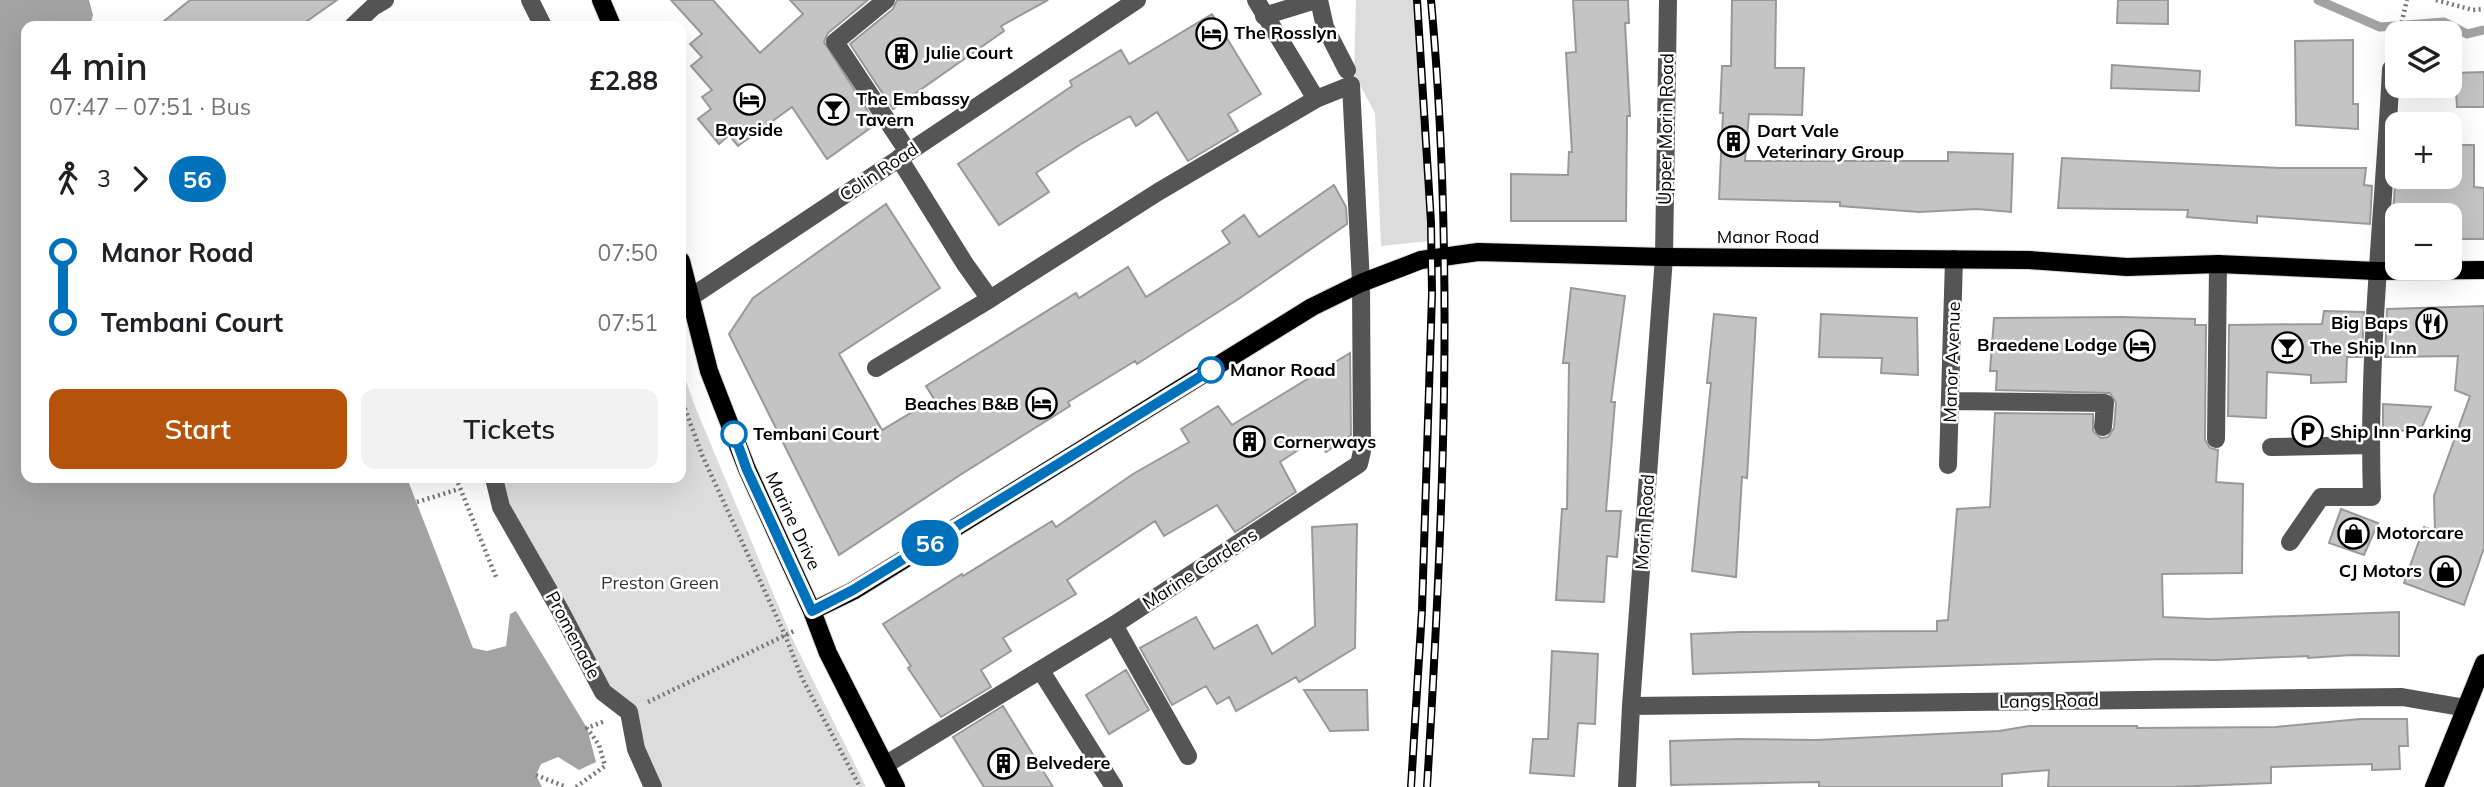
<!DOCTYPE html>
<meta charset="utf-8">
<style>
:root{--surface:#fff;--page:#f2f2f2;--text:#202124;--muted:#757577;--accent:#b45309}
body{margin:0;font-family:Mulish,sans-serif;background:var(--page);color:var(--text);height:100vh;display:flex;flex-direction:column;font-size:26px;white-space:nowrap}
*{box-sizing:border-box;margin:0}
p{font-size:23px;color:var(--muted)}
.icon{flex:none;width:38px;height:38px;fill:none;stroke:currentColor;stroke-width:2;stroke-linecap:round;stroke-linejoin:round}
.map{position:relative;flex:1;overflow:hidden}
.sheet{position:absolute;left:21px;top:21px;width:665px;height:462px;display:flex;flex-direction:column;background:var(--surface);border-radius:14px;box-shadow:0 7px 28px #0002}
.sheet>*{flex:none}
.badge{padding:0 14px;border-radius:23px;font-size:24px;line-height:46px}
.controls{position:absolute;left:2385px;top:21px;display:grid;gap:14px}
.controls a{display:grid;place-items:center;width:77px;height:77px;border-radius:14px;background:var(--surface);box-shadow:0 7px 28px #0002;font-size:35px}
.map>.badge{position:absolute;translate:-50% -50%;box-shadow:0 0 0 4px #fff}
.legs{display:flex;align-items:center;gap:10px;height:77px;padding:0 28px;font-size:23px}
.legs p{margin-inline-start:auto}
.overview{display:flex;align-items:center;justify-content:space-between;height:119px;padding:0 28px}
h1{font-size:38px;font-weight:600;line-height:52px}
.action{display:flex;gap:14px;margin-top:auto;padding:14px 28px}
.action a{flex:1;height:80px;border-radius:14px;background:var(--accent);color:#fff;font-size:28px;font-weight:600;line-height:80px;text-align:center}
.action a+a{background:var(--page);color:var(--text)}
ul{padding:0 28px;list-style:none}
li{display:flex;align-items:center;gap:24px;height:70px;font-size:26px}
li i{display:grid;place-items:center;width:10px;height:100%;margin:0 9px;background:currentColor}
li i::after{content:'';width:18px;height:18px;margin:-9px;border:5px solid;border-radius:50%;background:var(--surface)}
li p{margin-inline-start:auto}
li:first-child i{background:linear-gradient(#0000 50%,currentColor 0)}
li:last-child i{background:linear-gradient(currentColor 50%,#0000 0)}
.map>svg:first-child{display:block}
.green{fill:#dcdcdc}
.water{fill:#a3a3a3}
.lines{fill:none;stroke-linecap:round;stroke-linejoin:round}
.stream{stroke:#a3a3a3;stroke-width:9}
.building{fill:#c4c4c4;stroke:#999;stroke-width:2}
.major-casing{stroke:#dbdbdb;stroke-width:20}
.path{stroke:#777;stroke-width:4.5;stroke-dasharray:2 3.5;stroke-linecap:butt}
.minor{stroke:#555;stroke-width:18}
.major{stroke:#000;stroke-width:18}
.rail-casing{stroke:#000;stroke-width:8}
.rail{stroke:#fff;stroke-width:5;stroke-dasharray:16;stroke-linecap:butt}
.line-1-casing{stroke:#fff;stroke-width:16}
.line-1{stroke:#0072bc;stroke-width:10}
.stop-1-dot{fill:#fff;stroke:#0072bc;stroke-width:3.5}
.labels{text-anchor:middle;stroke-width:5;stroke-linejoin:round;paint-order:stroke}
.poi-label{font-size:18px;font-weight:bold;fill:#000;stroke:#fff;text-anchor:start}
.street-label{font-size:18px;fill:#000;stroke:#fff}
.stop-label{font-size:18px;font-weight:bold;fill:#000;stroke:#fff;text-anchor:start}
.park-label{font-size:18px;fill:#333;stroke:#fff}
</style>
<div class="map">
<svg width="2484" height="787" viewBox="0 0 2484 787">
<rect width="100%" height="100%" fill="#fff"/>
<path class="green" d="M1356 0H1413L1419 52 1429 241 1381 246 1375 113 1354 74Z
M681 366 694 404 791 636 866 787H653L629 712 603 692 494 478H681Z"/>
<path class="water" d="M0 0H89L93 15 90 26H26V478H407L473 648 487 651 506 646 510 614 516 611 587 728 596 762 579 770 558 757 541 764 536 775 542 787H0Z"/>
<g class="lines">
<path class="stream" d="M2318 0 2380 27 2444 22 2467 34 2483 30"/>
</g>
<path class="building" d="M190 0H337L300 26H158Z
M671 0H713L760 53 803 14 790 0H868L828 33 824 42 876 124 827 159 792 107 738 146 729 135 719 144 698 119 711 109 702 97 712 90 691 66 702 57 690 44 702 34Z
M897 0H1048L1001 26 1004 31 893 109 850 44 893 9Z
M1573 0H1628L1629 23H1625L1630 116H1627L1626 221H1511V174L1568 175 1569 152H1572L1566 53 1576 52Z
M1732 0H1776L1775 68H1804L1802 115 1749 114 1745 161H1948V152L2013 154 2011 212 1977 209 1919 212 1840 206V202L1719 199 1723 113H1720L1722 66H1731Z
M2118 0H2168V24L2117 23Z
M1212 14 1261 94 1228 114 1238 131 1188 161 1157 112 1136 126 1130 116 1081 144 1036 173 1049 192 999 225 958 164 1072 86 1070 81 1121 50 1129 64Z
M2353 40V104H2358V129L2296 125 2295 41Z
M2112 65 2200 71 2199 91 2111 88Z
M2484 72V107H2457L2455 73Z
M2450 145H2474V187L2484 188V239H2450V215H2398V227L2392 226 2395 186 2438 187V177H2450Z
M2062 158 2281 168H2366L2364 185 2372 186 2370 224 2257 216V223L2187 217 2188 210 2058 208Z
M1334 185 1346 207 1347 224 1240 298 1137 364 1135 361 1068 402 1070 406 960 475 839 555 729 334 753 298 886 204 940 288 839 354 882 430 934 399 926 386 1076 293 1079 298 1128 267 1146 297 1230 243 1222 231 1244 215 1259 237Z
M1571 288 1625 296 1611 402H1615L1606 511H1621L1617 557 1607 556 1604 602 1556 600 1562 509H1567L1569 363H1563Z
M2484 306V548L2464 605 2404 583 2424 527 2435 531 2434 496 2470 396 2455 390 2458 356 2385 357 2387 309Z
M2324 311 2364 312 2362 357H2347L2346 382 2311 383V375L2267 372 2266 418 2228 416 2229 325 2322 324Z
M1714 314 1756 318 1747 478 1742 477 1736 577 1692 571 1711 383H1707Z
M1821 314 1917 318 1918 375 1881 373 1882 358 1819 357Z
M2122 317 2195 319V325H2206L2205 440 2210 448 2218 450 2216 482 2243 484 2242 573 2162 574 2163 617 2208 619 2399 612V656L2352 655 2308 658V656L2216 660 2164 659 1693 674 1691 634 1740 632 1937 631V621L1948 620 1957 509 1990 507 1995 413 2093 414V431L2101 438 2108 437 2114 428 2116 403 2110 393 1996 390 1997 371H1990L1994 318Z
M1350 353 1351 435 1326 452 1318 437 1280 462 1296 492 1235 532 1217 505 1164 536 1155 521 1067 580 1076 594 1003 638 1011 651 981 670 991 687 941 717 908 668 911 666 883 624 962 574 963 576 1052 521 1056 527 1133 474 1189 442 1181 429 1218 406 1232 425Z
M2383 404 2431 407 2420 431 2383 430Z
M2341 509 2378 523 2364 555 2329 543Z
M1357 524 1355 648 1299 682 1296 677 1236 711 1229 697 1217 704 1206 686 1172 705 1140 648 1196 617 1214 649 1257 625 1272 654 1315 626 1312 527Z
M1552 651 1598 654 1595 724 1578 723 1574 776 1530 773 1533 739H1548Z
M1126 670 1149 710 1109 734 1086 695Z
M1304 690H1367L1368 730 1330 731Z
M1003 706 1053 787H984L953 737Z
M2360 719H2407L2408 746H2399L2400 769 2372 770V764L2271 767V783L2172 787H2048L2049 770 2002 774V787H1819V782L1671 785 1670 741 1740 739 1816 740 1999 731 2029 726H2137V728L2276 727Z"/>
<g class="lines">
<defs>
<path id="major" d="M601 0 612 26
M681 261 709 371 747 469 812 611 828 653 896 787
M812 611 853 591 1312 307 1361 283 1421 260 1478 252 1664 257 2029 260 2127 267 2218 264 2376 271 2484 270
M2434 787 2484 663"/>
</defs>
<use href="#major" class="major-casing"/>
<path class="path" d="M2436 0 2473 10 2484 9
M2399 33 2407 0
M681 398 702 455 785 635 802 678 860 787
M456 478 496 577
M417 502 459 489
M648 702 794 631
M536 775 566 787
M576 787 605 766 599 745 587 728 605 721"/>
<path class="minor" d="M530 0 543 26
M886 0 835 42 908 152
M1256 0 1316 99
M1319 0 1325 27 1347 70
M1264 16 1316 0
M353 26 373 7 385 0
M691 297 1137 0
M876 368 990 299
M1951 401 2105 403 2103 427
M2216 439 2218 264
M2271 447 2371 445
M1948 465 1954 259
M494 478 501 507 560 610 603 692 629 712 636 749 653 787
M2290 542 2321 497H2372C2367 354 2384 211 2391 69
M1114 625 1188 756
M1041 671 1114 787
M1631 706 2402 697 2466 708
M885 765 1114 625 1359 464 1362 451 1361 283 1351 85 1316 99 1158 192 990 299 965 264 899 158
M1627 787 1631 706 1664 257 1668 0"/>
<use href="#major" class="major"/>
<defs>
<path id="rail" d="M1411 787 1422 610 1432 294 1431 222 1417 0
M1427 787C1443 525 1455 262 1431 0"/>
</defs>
<use href="#rail" class="rail-casing"/>
<use href="#rail" class="rail"/>
</g>
<g class="lines">
<defs>
<path id="line-1" d="M734 434 747 470 812 611 853 590 1211 370"/>
</defs>
<use href="#line-1" class="line-1-casing"/>
<use href="#line-1" class="line-1"/>
</g>
<defs>
<symbol id="hotel-ring" viewBox="-11 -11 22 22"><circle r="9.5" fill="#fff" stroke="#000" stroke-width="1.5"/><path d="M-6-4.5h1.5V1H6V5H4.5V3h-9V5H-6ZM-4 0a1.8 1.8 0 1 1 3.6 0ZM.5 0V-2.5h3Q6-2.5 6 0Z" fill="#000"/></symbol>
<symbol id="building-ring" viewBox="-11 -11 22 22"><circle r="9.5" fill="#fff" stroke="#000" stroke-width="1.5"/><path d="M-4-6H4V6H1V3H-1V6H-4ZM-2.5-4.3h1.7v1.8h-1.7ZM.8-4.3h1.7v1.8H.8ZM-2.5-1h1.7V.8h-1.7ZM.8-1h1.7V.8H.8Z" fill="#000"/></symbol>
<symbol id="bar-ring" viewBox="-11 -11 22 22"><circle r="9.5" fill="#fff" stroke="#000" stroke-width="1.5"/><path d="M-6-5H6L.8 .8V4.5H3.5V6h-7V4.5H-.8V.8Z" fill="#000"/></symbol>
<symbol id="restaurant-ring" viewBox="-11 -11 22 22"><circle r="9.5" fill="#fff" stroke="#000" stroke-width="1.5"/><path d="M-5-6h1v4h1v-4h1v4h1v-4h1v5L-1.5 .5V6h-2V.5L-5-1ZM5-6V6H3V1.5H1.5Q1.5-4 5-6Z" fill="#000"/></symbol>
<symbol id="parking-ring" viewBox="-11 -11 22 22"><circle r="9.5" fill="#fff" stroke="#000" stroke-width="1.5"/><path d="M-3.5-5.5H1a3.5 3.5 0 0 1 0 7H-1V5.5H-3.5ZM-1-3.4V-.6H.8a1.4 1.4 0 0 0 0-2.8Z" fill="#000"/></symbol>
<symbol id="shop-ring" viewBox="-11 -11 22 22"><circle r="9.5" fill="#fff" stroke="#000" stroke-width="1.5"/><path d="M-5-2.5h2.3a2.7 3.5 0 0 1 5.4 0H5L5.5 6h-11ZM-1.5-2.5h3a1.5 2.3 0 0 0-3 0Z" fill="#000"/></symbol>
</defs>
<g fill-rule="evenodd">
<use href="#hotel-ring" x="1194" y="16" width="35" height="35"/>
<use href="#building-ring" x="884" y="36" width="35" height="35"/>
<use href="#hotel-ring" x="732" y="82" width="35" height="35"/>
<use href="#bar-ring" x="816" y="92" width="35" height="35"/>
<use href="#building-ring" x="1716" y="124" width="35" height="35"/>
<use href="#restaurant-ring" x="2414" y="306" width="35" height="35"/>
<use href="#hotel-ring" x="2122" y="328" width="35" height="35"/>
<use href="#bar-ring" x="2270" y="330" width="35" height="35"/>
<use href="#hotel-ring" x="1024" y="386" width="35" height="35"/>
<use href="#parking-ring" x="2290" y="414" width="35" height="35"/>
<use href="#building-ring" x="1232" y="424" width="35" height="35"/>
<use href="#shop-ring" x="2336" y="516" width="35" height="35"/>
<use href="#shop-ring" x="2428" y="554" width="35" height="35"/>
<use href="#building-ring" x="986" y="746" width="35" height="35"/>
</g>
<g class="stop-1-dot">
<circle cx="1211" cy="370" r="12"/>
<circle cx="734" cy="434" r="12"/>
</g>
<g class="labels">
<g class="poi-label">
<text x="1234" y="39">The Rosslyn</text>
<text x="924" y="59">Julie Court</text>
<text x="856" y="105">The Embassy<tspan x="856" dy="21">Tavern</tspan></text>
<text x="749" y="136" text-anchor="middle">Bayside</text>
<text x="1757" y="137">Dart Vale<tspan x="1757" dy="21">Veterinary Group</tspan></text>
<text x="2408" y="329" text-anchor="end">Big Baps</text>
<text x="2117" y="351" text-anchor="end">Braedene Lodge</text>
<text x="2310" y="354">The Ship Inn</text>
<text x="1019" y="410" text-anchor="end">Beaches B&amp;B</text>
<text x="2330" y="438">Ship Inn Parking</text>
<text x="1273" y="448">Cornerways</text>
<text x="2376" y="539">Motorcare</text>
<text x="2422" y="577" text-anchor="end">CJ Motors</text>
<text x="1026" y="769">Belvedere</text>
</g>
<g class="street-label">
<text transform="translate(1666 129) rotate(-89)" y="6">Upper Morin Road</text>
<text transform="translate(879 172) rotate(-34)" y="6">Colin Road</text>
<text x="1768" y="243">Manor Road</text>
<text transform="translate(1952 362) rotate(-88)" y="6">Manor Avenue</text>
<text transform="translate(793 521) rotate(65)" y="6">Marine Drive</text>
<text transform="translate(1645 522) rotate(-86)" y="6">Morin Road</text>
<text transform="translate(1200 569) rotate(-33)" y="6">Marine Gardens</text>
<text transform="translate(573 635) rotate(62)" y="6">Promenade</text>
<text transform="translate(2049 701) rotate(-1)" y="6">Langs Road</text>
</g>
<g class="stop-label">
<text x="1230" y="376">Manor Road</text>
<text x="753" y="440">Tembani Court</text>
</g>
<g class="park-label">
<text x="660" y="589">Preston Green</text>
</g>
</g>
</svg>
<div class="controls">
<a><svg class="icon" aria-label="layers" viewBox="0 0 24 24"><path d="M12 4l9 5-9 5-9-5zM3 14l9 5 9-5"/></svg></a>
<a>+</a>
<a>−</a>
</div>
<b class="badge" style="left:930px;top:543px;background:#0072bc;color:#fff">56</b>
<section class="sheet">
<div class="overview"><div><h1>4 min</h1><p>07:47 – 07:51 · Bus</p></div><b>£2.88</b></div>
<div class="legs"><svg class="icon" aria-label="walk" viewBox="0 0 24 24"><circle cx="13" cy="4" r="2"/><path d="M13 8l-2 6 4 7M11 14l-3 7M7 12l3-4h3l4 4"/></svg>3<svg class="icon" aria-label="forward" viewBox="0 0 24 24"><path d="M9 5l7 7-7 7"/></svg><b class="badge" style="background:#0072bc;color:#fff">56</b></div>
<ul>
<li><i style="color:#0072bc"></i><b>Manor Road</b><p>07:50</p></li>
<li><i style="color:#0072bc"></i><b>Tembani Court</b><p>07:51</p></li>
</ul>
<div class="action"><a>Start</a><a>Tickets</a></div>
</section>
</div>
